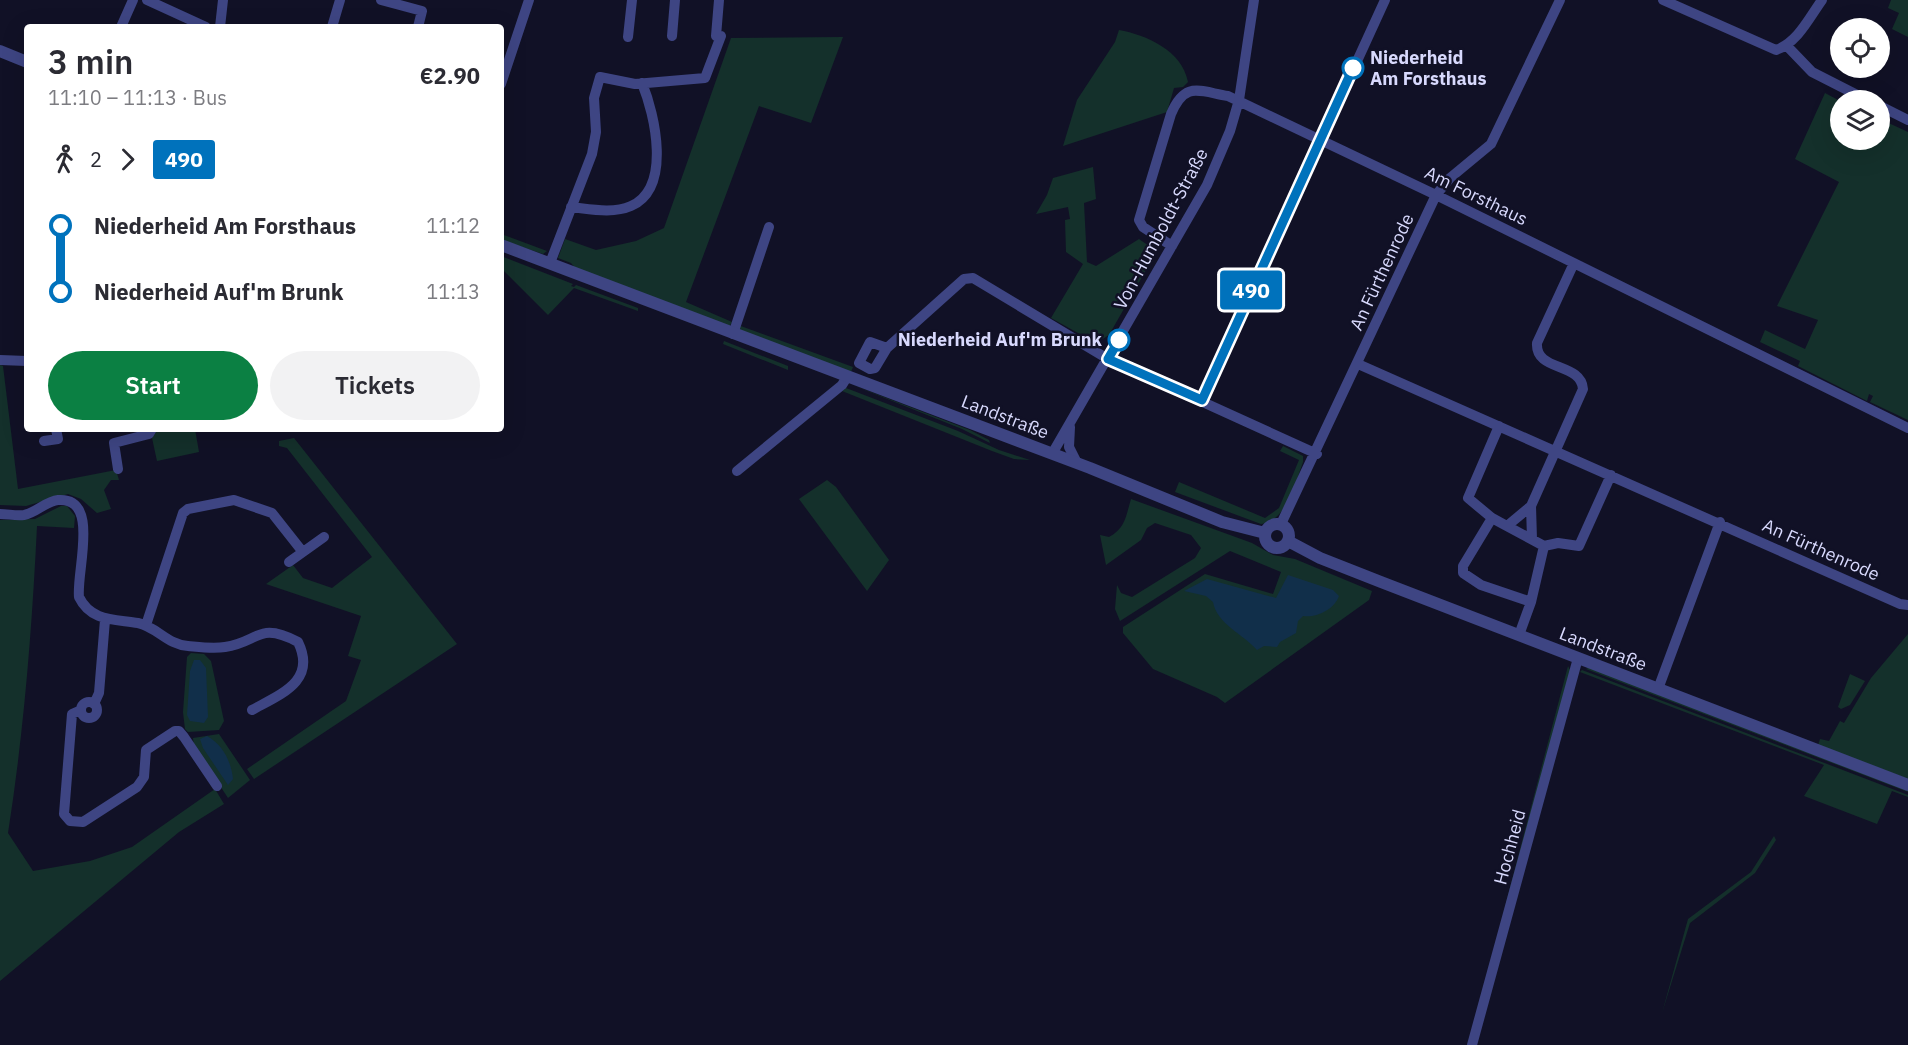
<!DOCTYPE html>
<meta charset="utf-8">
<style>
:root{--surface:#fff;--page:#f2f2f3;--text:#2b2b33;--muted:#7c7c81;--accent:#0b8043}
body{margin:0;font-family:"IBM Plex Sans",sans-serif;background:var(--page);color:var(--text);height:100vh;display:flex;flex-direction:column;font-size:22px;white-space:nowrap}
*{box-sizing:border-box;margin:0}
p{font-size:20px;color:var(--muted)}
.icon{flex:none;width:33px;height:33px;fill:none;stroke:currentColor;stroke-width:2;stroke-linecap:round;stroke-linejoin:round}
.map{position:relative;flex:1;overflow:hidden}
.sheet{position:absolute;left:24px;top:24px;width:480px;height:408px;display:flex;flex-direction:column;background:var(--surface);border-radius:6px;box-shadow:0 6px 24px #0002}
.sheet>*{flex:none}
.badge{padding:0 12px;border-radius:4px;font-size:21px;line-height:39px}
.fabs{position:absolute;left:1830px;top:18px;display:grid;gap:12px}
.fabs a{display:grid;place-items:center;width:60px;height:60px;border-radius:50%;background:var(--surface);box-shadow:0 6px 24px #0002;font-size:30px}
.map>.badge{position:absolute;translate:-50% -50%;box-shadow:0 0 0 3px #fff}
.legs{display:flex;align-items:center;gap:9px;height:66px;padding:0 24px;font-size:20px}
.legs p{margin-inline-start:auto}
.overview{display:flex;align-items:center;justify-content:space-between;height:102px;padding:0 24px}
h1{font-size:33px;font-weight:600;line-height:45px}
.button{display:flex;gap:12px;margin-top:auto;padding:12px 24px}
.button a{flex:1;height:69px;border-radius:36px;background:var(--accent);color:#fff;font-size:24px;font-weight:600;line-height:69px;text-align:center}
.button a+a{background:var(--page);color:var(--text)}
ul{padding:0 24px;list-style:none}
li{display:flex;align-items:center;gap:21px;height:66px;font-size:22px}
li i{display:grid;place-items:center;width:9px;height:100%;margin:0 8px;background:currentColor}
li i::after{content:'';width:15px;height:15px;margin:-8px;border:4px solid;border-radius:50%;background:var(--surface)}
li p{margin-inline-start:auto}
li:first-child i{background:linear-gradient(#0000 50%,currentColor 0)}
li:last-child i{background:linear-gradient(currentColor 50%,#0000 0)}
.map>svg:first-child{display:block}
.green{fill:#14302b}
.water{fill:#112f4a}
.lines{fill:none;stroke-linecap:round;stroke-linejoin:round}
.minor{stroke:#3e4583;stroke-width:10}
.tertiary{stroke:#3e4583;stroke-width:12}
.line-1-casing{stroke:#fff;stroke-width:14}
.line-1{stroke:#0072bc;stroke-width:9}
.stop-1-dot{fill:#fff;stroke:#0072bc;stroke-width:3}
.labels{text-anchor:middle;stroke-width:5;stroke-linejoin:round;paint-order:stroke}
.stop-label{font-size:18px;font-weight:bold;fill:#d8d9fd;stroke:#111126;text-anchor:start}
.street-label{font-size:18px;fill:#d8d9fd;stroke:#111126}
</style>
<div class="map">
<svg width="1908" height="1045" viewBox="0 0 1908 1045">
<rect width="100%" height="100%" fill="#111126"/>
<path class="green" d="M1891 0H1908V37L1892 29 1899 13 1888 8Z
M1119 30C1146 35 1182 50 1188 82L1183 87 1174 88 1167 112 1063 146 1077 100 1115 42Z
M843 37 811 123 759 106 686 302 732 322 729 327 576 269 571 263 558 258 565 239 596 250 636 241 664 228 731 38Z
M1825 93 1840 101V140H1880V119L1908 132V420L1870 402 1873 396 1869 394 1867 401 1798 366 1800 361 1760 342 1765 330 1805 349 1818 320 1777 306 1839 182 1795 159Z
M1093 167 1096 199 1084 203 1087 262 1096 266 1139 239 1149 246 1153 258 1109 335 1096 343 1051 318 1083 264 1066 252 1065 220 1070 219 1068 207 1036 214 1047 195 1053 178Z
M501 234 547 251 543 254 501 240Z
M501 256 573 284 571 286 574 287 576 285 638 308V311L574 288 548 315 501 268Z
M738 325 853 367 851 372 737 330Z
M724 341 788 366V370L723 344Z
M0 365 3 366 18 489 116 470 119 480H111L104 490 111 509 97 513 81 499 68 494 26 506 0 505Z
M850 384 970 430 989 440 990 443 962 429Z
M846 388 958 431 999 450 1030 460 1014 459 992 451 842 391Z
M183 429H195L199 452 157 461 152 438 156 432Z
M294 438 457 644 254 779 247 769 346 701 361 660 348 656 361 616 266 584 293 565 303 578 332 588 372 557 287 448 279 446V441Z
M1283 446 1303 456V462C1295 483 1287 521 1261 524L1175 492 1179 482 1265 518 1279 508 1299 460 1280 451Z
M827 480 836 487 889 560 867 591 799 499Z
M1131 499 1252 543 1273 555 1295 559 1372 591 1369 600 1225 703 1217 697 1153 669 1123 633V627L1205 574 1273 594 1281 572 1230 551 1120 621 1115 609 1117 585 1121 593 1132 597 1195 558 1201 548 1191 535 1155 523 1147 528 1141 540 1106 565 1100 535 1109 537C1126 528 1126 515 1131 499Z
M61 506H67L75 516 74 528 37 526C32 629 24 731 8 833L33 871 90 861 132 847 215 789 224 804 179 832 0 981V520L35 519Z
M1908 634V779L1818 745 1820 739 1829 741 1840 721 1844 723 1871 678Z
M191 653 204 654 211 661 224 721 219 730 188 732 185 729 183 712 187 657Z
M1568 666 1571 672 1502 918Z
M1590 667 1908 789V792L1586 669Z
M1582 670 1908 795V797L1892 791 1877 824 1804 796 1824 765 1580 672Z
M1850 674 1865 681 1850 705 1841 709 1838 707Z
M219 734 250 780 228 798 194 746 193 738Z
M1774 836 1776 840 1755 873 1690 923 1662 1013 1688 919 1751 872Z"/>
<path class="water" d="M1288 575 1333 590 1339 596C1334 610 1316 618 1303 616L1298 621 1296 633 1280 642 1277 647 1264 646 1257 650C1243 634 1217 624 1213 602L1206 596 1184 591 1207 579 1276 598Z
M194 660H200L206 668 208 717 204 723 190 721 187 715 190 671Z
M207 736C223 745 231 761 233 779L228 785 203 748 200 739Z"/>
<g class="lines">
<path class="minor" d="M147 0 206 27
M381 0 422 11 418 27
M1663 0 1776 50C1798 42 1809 18 1822 0
M121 27 133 0
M220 27 223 0
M332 27 340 0
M672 36 675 0
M716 36 719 0
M628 37 632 0
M1787 46 1812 72 1867 100
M501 84 529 0
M1880 106 1908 120
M571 207C590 209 613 214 631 206 672 188 655 115 642 83
M1172 246 1143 227 1139 220 1171 114C1185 81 1198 91 1228 96L1436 195 1908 428
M550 263 592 154 596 132 594 98 600 77 635 84 705 78 721 36
M733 334 769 227
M887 348 875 368 870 369 859 363 870 342 887 348 964 279 973 278 1108 359 1317 454
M0 360 27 361
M1358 364 1900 604 1908 605
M1202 400 1385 0
M1499 426 1468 498 1492 518 1544 546 1558 543 1579 546 1611 475
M1070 427 1069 447 1077 463
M44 441 58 439 56 429
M1052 454 1207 185 1230 131 1239 100 1254 0
M118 469 114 443 149 434 152 429
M737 471 842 385 847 377
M0 514C8 514 16 516 24 515 36 513 46 501 58 500 101 497 76 571 79 597 91 622 116 619 138 623 157 627 168 645 188 646 199 647 213 649 225 647 259 642 258 621 298 642 317 681 281 694 252 710
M1492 518 1463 566V573L1481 585 1531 602
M1281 524 1436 195 1450 178 1491 144 1560 0
M1507 526 1531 506
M1532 539 1531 506 1583 389C1581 362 1535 372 1537 343L1574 263
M289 562 324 537
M146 625 183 513 188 509 234 500 272 513 302 551
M1519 635 1531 602 1544 546
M1658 689 1720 522
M81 710a8 8 0 1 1 16 0a8 8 0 1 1-16 0Z
M94 704 99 693 105 620
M81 710 72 714 64 814 70 821 83 822 137 787 144 777 146 750 175 731H179L184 737 217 786
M1472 1045 1578 658"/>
<path class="tertiary" d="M0 51 27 62
M501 245 1090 468 1222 522 1265 533
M1265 536a12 12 0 1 1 24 0a12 12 0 1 1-24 0Z
M1288 541 1320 558 1381 582 1908 785"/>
</g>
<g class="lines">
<defs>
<path id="line-1" d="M1119 340 1108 359 1202 400 1353 68"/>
</defs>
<use href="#line-1" class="line-1-casing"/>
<use href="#line-1" class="line-1"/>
</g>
<g class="stop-1-dot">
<circle cx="1353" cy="68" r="10"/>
<circle cx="1119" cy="340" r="10"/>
</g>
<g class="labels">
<g class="stop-label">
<text x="1370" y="64">Niederheid<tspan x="1370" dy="21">Am Forsthaus</tspan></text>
<text x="1102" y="346" text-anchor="end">Niederheid Auf'm Brunk</text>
</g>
<g class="street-label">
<text transform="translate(1476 196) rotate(26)" y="6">Am Forsthaus</text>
<text transform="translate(1161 229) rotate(-62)" y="6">Von-Humboldt-Straße</text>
<text transform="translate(1382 272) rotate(-65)" y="6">An Fürthenrode</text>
<text transform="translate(1005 417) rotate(21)" y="6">Landstraße</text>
<text transform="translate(1821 550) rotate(24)" y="6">An Fürthenrode</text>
<text transform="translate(1603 649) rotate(21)" y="6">Landstraße</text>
<text transform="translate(1510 847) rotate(-75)" y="6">Hochheid</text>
</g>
</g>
</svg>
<div class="fabs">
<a><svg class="icon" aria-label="locate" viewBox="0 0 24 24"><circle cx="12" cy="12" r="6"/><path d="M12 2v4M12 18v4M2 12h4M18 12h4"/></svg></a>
<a><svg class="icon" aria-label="layers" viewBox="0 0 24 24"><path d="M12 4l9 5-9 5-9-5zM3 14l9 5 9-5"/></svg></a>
</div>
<b class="badge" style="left:1251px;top:290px;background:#0072bc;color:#fff">490</b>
<section class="sheet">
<div class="overview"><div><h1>3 min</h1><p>11:10 – 11:13 · Bus</p></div><b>€2.90</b></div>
<div class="legs"><svg class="icon" aria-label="walk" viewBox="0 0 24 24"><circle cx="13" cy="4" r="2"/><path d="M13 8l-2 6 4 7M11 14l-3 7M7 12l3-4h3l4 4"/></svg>2<svg class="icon" aria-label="forward" viewBox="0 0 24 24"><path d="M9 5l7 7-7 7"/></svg><b class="badge" style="background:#0072bc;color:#fff">490</b></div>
<ul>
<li><i style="color:#0072bc"></i><b>Niederheid Am Forsthaus</b><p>11:12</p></li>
<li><i style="color:#0072bc"></i><b>Niederheid Auf'm Brunk</b><p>11:13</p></li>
</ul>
<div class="button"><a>Start</a><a>Tickets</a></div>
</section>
</div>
